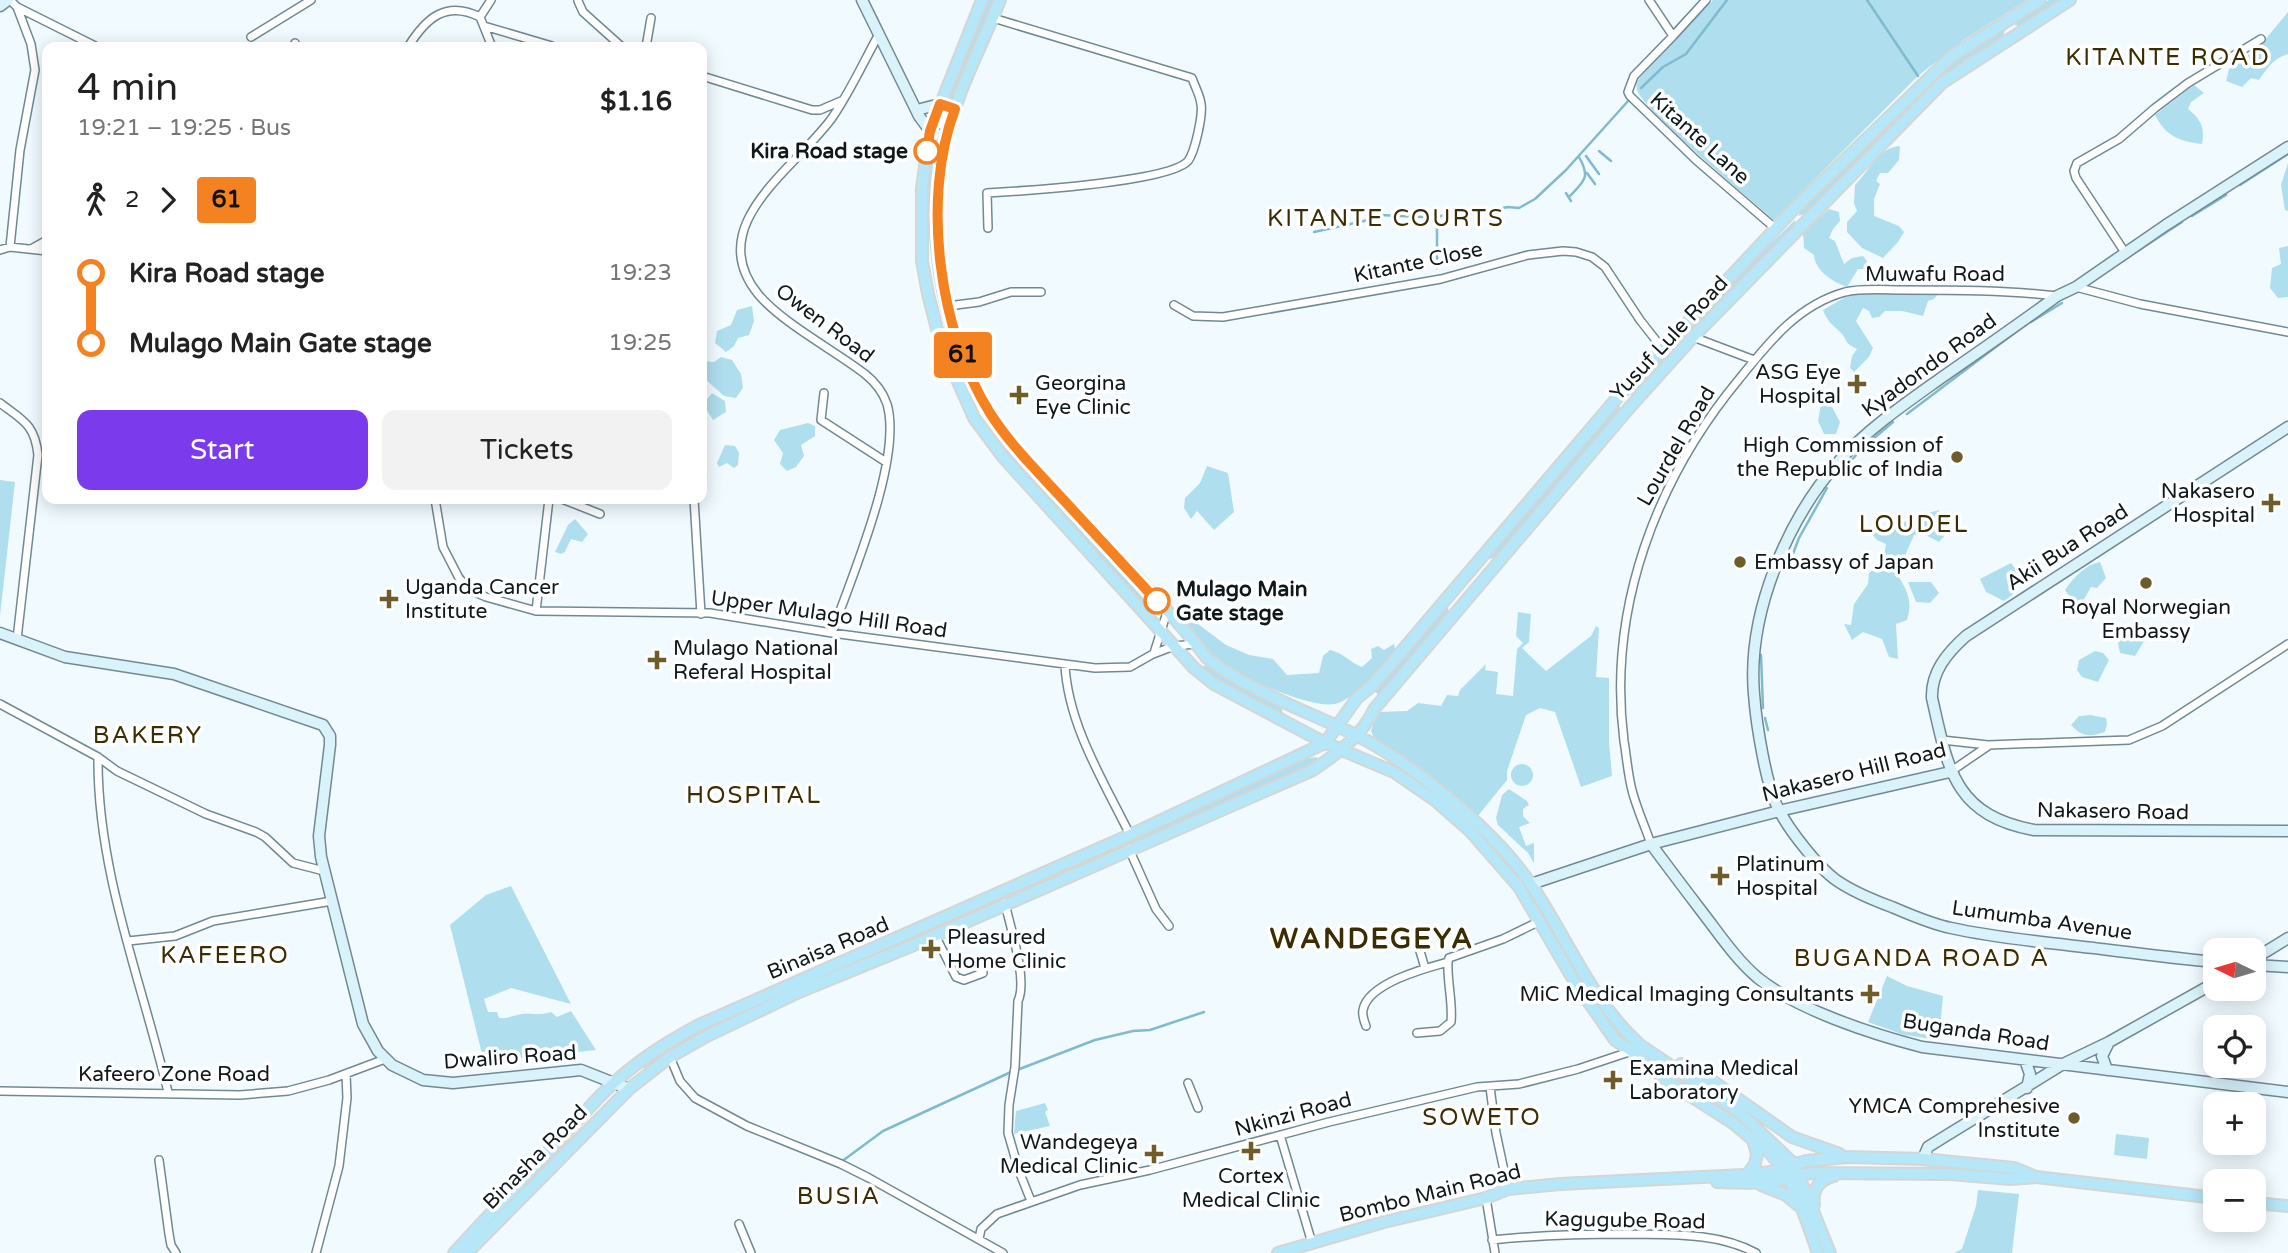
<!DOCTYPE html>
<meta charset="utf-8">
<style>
:root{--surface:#fff;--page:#f2f2f2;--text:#222;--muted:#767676;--accent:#7c3aed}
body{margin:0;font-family:"Varela Round",sans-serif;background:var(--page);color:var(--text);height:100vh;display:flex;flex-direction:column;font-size:26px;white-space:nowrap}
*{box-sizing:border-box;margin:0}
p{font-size:23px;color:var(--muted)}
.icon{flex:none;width:38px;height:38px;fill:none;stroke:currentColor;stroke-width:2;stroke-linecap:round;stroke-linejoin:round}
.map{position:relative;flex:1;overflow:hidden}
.sheet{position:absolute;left:42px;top:42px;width:665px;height:462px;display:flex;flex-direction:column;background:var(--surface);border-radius:14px;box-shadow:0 4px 18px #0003}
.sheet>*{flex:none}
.badge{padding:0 14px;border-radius:5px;font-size:24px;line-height:46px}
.needle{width:46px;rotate:275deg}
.tools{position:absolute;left:2203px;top:938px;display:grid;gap:14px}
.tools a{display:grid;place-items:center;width:63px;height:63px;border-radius:14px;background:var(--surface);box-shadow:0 4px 18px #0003;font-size:35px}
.map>.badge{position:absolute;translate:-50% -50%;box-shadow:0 0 0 4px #fff}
.legs{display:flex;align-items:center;gap:10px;height:77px;padding:0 35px;font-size:23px}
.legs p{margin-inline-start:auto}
.summary{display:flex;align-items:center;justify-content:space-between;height:119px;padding:0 35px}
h1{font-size:38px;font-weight:600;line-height:52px}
.cta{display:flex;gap:14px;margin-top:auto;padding:14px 35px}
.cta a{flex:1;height:80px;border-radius:14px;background:var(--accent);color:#fff;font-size:28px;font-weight:600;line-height:80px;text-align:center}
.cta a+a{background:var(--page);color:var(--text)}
ul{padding:0 35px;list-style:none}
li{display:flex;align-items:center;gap:24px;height:70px;font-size:26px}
li i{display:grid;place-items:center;width:10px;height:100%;margin:0 9px;background:currentColor}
li i::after{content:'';width:18px;height:18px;margin:-9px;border:5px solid;border-radius:50%;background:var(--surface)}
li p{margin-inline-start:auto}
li:first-child i{background:linear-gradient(#0000 50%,currentColor 0)}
li:last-child i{background:linear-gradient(currentColor 50%,#0000 0)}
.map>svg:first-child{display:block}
.green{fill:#afdeee}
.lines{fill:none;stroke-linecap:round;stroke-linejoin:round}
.stream{stroke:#80bacd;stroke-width:2.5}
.street-casing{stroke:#718992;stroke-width:10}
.secondary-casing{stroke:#718992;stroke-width:13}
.primary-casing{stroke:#d4d6d6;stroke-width:14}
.street{stroke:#fff;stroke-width:7}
.secondary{stroke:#daf3fb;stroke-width:10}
.primary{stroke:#b5e7f8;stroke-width:10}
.line-1-casing{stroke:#fff;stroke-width:16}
.line-1{stroke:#f58220;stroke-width:10}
.stop-1-dot{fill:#fff;stroke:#f58220;stroke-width:3.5}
.poi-dot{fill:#6e5d2b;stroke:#fff;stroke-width:2.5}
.labels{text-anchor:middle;stroke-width:7;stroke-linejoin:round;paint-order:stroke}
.street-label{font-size:21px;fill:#0f191c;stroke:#fff}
.stop-label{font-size:21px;font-weight:bold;fill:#0f191c;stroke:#fff;text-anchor:end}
.poi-label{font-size:21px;fill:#0f191c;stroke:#fff;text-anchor:start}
.quarter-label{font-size:24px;letter-spacing:2px;fill:#3b2d02;stroke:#fff}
.district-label{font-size:28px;font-weight:bold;letter-spacing:2px;fill:#3b2d02;stroke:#fff}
</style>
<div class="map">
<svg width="2288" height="1253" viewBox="0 0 2288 1253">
<rect width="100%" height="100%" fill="#f1fbff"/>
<path class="green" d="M989 0H995L952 105 945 101Z
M1713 0H2027L1962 41 1918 76 1774 220C1751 200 1643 110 1637 90 1635 84 1638 79 1642 75Z
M2049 0H2061L2020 26 2014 25 2018 19Z
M2288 12V54C2273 59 2268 67 2259 80L2251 78 2242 87 2226 81 2229 69 2259 47Z
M2001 30H2005L2003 37 1963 61 1934 85 1811 211 1799 216 1800 211 1948 65Z
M2194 85 2204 93 2191 102 2188 109C2201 119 2205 128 2202 144 2178 141 2166 136 2155 115Z
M1900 146 1899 160 1888 173H1880L1876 181 1880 184 1874 199V216L1899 226 1904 232 1898 242 1883 258 1862 248 1847 232V222L1857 211 1854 203 1855 185C1869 171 1879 147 1900 146Z
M931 159 937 170V273L980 402 1147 595 1154 606 1155 618C1119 575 1079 534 1041 491 1028 475 1013 460 1000 443 942 360 920 259 931 159Z
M2288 163V211L2285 210 2281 185Z
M1829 209 1839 212 1840 221 1833 229 1829 238 1835 241 1844 264 1852 258 1863 256 1867 261 1865 269H1858L1847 287C1833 282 1815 271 1814 255L1804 248 1803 232Z
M1795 220 1796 224 1695 326 1634 394 1629 395 1725 289Z
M2288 246V297L2278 298 2270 288 2272 268 2281 264 2279 248Z
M1896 293 1938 294 1934 299 1928 301 1923 316 1902 311H1885L1879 317 1872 318 1869 311 1863 308 1856 321 1873 348 1869 357 1854 372 1850 368 1852 356 1857 349C1843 342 1849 342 1841 333 1833 325 1827 322 1823 310L1849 295Z
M752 306 754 321 749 335 738 338 734 346 726 352 715 343 717 331 731 325 737 310Z
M721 357 732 360 741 374 743 388 736 398 724 396 705 379 702 381V361L714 362Z
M712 393 725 401 726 412 713 420 703 404Z
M1821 404 1832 407 1840 422 1836 434H1824L1818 421Z
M1616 405 1620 406V410L1494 558 1490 559 1488 557Z
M808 423 815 426V436L801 445 804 456 796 467 787 471 780 464 783 453 774 440 780 430Z
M725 445 735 446 739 453 738 465 734 468 727 463 719 467 717 463Z
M1207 466 1228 473 1234 512 1214 530 1197 511 1191 519 1184 508 1185 498 1200 483Z
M0 480 15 482 0 616Z
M1939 510 1946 534 1939 542 1924 534 1914 535 1897 574C1907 590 1913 601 1907 620L1896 624 1898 659 1889 657 1882 639 1863 632 1852 640 1844 624 1851 625 1854 604 1868 584 1869 573 1883 562 1886 544 1877 540 1872 534 1880 528 1892 529 1914 517Z
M575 519 588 534 582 542 571 539 565 552 561 554 555 552 568 525Z
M2100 562 2106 578 2097 588 2091 587 2082 603 2073 601 2065 590C2074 577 2085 565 2100 562Z
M2011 563 2018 572 2016 592 2004 601 1986 592 1980 579Z
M1908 582H1931L1939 593 1930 603 1916 602Z
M1445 608H1448L1449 612 1379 695 1374 691Z
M1518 612 1531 614 1529 642 1522 648 1546 671 1591 636 1596 626 1599 628 1596 677 1609 678V742L1612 776 1581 787 1555 712 1540 708 1526 715 1507 771V780L1477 817 1378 748 1371 731 1378 712 1407 711 1418 703 1441 706 1447 695 1458 696 1460 690 1486 664 1485 670 1498 672 1496 694 1513 696 1517 649 1523 643 1516 636Z
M1190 618 1226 645 1249 655 1273 659 1287 675 1319 673 1323 656 1330 650C1344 653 1349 662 1362 667L1372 658 1371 649 1378 646 1384 650 1394 644 1396 652C1385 665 1352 701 1335 704 1308 709 1225 671 1206 651 1198 644 1193 633 1187 625Z
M2141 624 2147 629 2143 643 2135 656 2120 653 2118 643 2137 625Z
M2095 651 2103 653 2109 660 2098 682 2082 677 2077 670 2079 660Z
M1207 664 1218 674 1281 705 1283 714 1224 684 1201 668Z
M2090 715 2106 718 2107 724 2105 732C2089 737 2082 737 2071 725L2079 716Z
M1316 757 1320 760 701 1032 657 1059 646 1070 639 1061 690 1034 1302 759Z
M1511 775a11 11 0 1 1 22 0a11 11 0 1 1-22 0Z
M1509 789 1527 801 1529 805 1523 809V816L1530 823 1519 827 1526 846 1534 843V863L1528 853 1498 825 1496 818 1502 795Z
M511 886 571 1004 511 988 484 999 488 1012H497L499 1018C507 1019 514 1015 522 1014 534 1013 539 1016 551 1012L557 1017 571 1011 596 1050 484 1062 450 925 486 895Z
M1887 976 1907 986 1943 996 1939 1040 1904 1035 1868 1022Z
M1045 1103 1048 1110 1045 1112 1050 1126 1014 1134 1016 1111Z
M2116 1134 2149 1138 2147 1159 2114 1155Z
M1978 1190 2019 1194 2012 1253H1954L1962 1249 1976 1206Z"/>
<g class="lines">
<path class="stream" d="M1867 0 1918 76
M1641 88 1663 67 1686 54 1727 0
M1599 151 1611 161
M1586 156 1599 174
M1587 173 1595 184
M2240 185 2288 154
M1566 193 1571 201
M1569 197C1584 181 1591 178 1579 157
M2192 216 2226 195
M1314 232 1364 221 1380 215 1422 217 1470 214 1508 207 1519 208 1535 199 1566 170 1629 100
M1437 268V223L1440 216
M2107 271 2182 222
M2031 322 2062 303
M1907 414 2017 331
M1835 477 1866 445 1893 422
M1789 564 1799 538 1827 488
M1761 655 1763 708
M1765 718 1768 730
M1017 1070 1095 1040 1133 1031 1150 1030 1204 1012
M841 1162 883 1131 1011 1072"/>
<defs>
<path id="street" d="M10 0 17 7 31 44 35 70 20 150 10 247
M1649 0 1673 36 1634 76 1628 92 1630 96 1696 160 1776 229
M578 1 583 12 622 47
M17 7 97 47
M480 17 491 0
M484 26 552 46
M1673 36 1706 0
M251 37 311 0
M294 47 295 43
M408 47C426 18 446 0 480 17L492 47
M646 47 651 18
M702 76 812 110H820L841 101
M988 228 987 193C1021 191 1169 182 1188 161 1195 152 1203 115 1201 104 1200 95 1195 87 1192 78L993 18
M31 249 47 240
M0 250 10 247 47 251
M2126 254 2076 178 2074 171 2077 163 2119 139 2155 108 2188 83 2261 39
M2076 287 2140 304 2288 332
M1174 305 1193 316 1223 317 1441 279 1528 255 1563 251 1576 252 1592 257 1605 267 1640 320 1662 348
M948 306 979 302 1011 292H1041
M1693 337 1754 360
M824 393 821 420 886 462
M0 403C22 420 35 424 38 455L17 639
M435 499 443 547 459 578 470 590 486 597 536 611 710 613 832 633 1095 668 1130 667 1153 654 1174 646 1196 644
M562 499 600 514
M694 499 701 614
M536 611 549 499
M832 633C851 578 903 459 887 404 883 392 875 382 865 374 834 350 782 323 758 294 702 225 795 169 832 118 850 92 864 61 879 34
M1154 653 1167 612
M1065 665C1068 725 1104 782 1130 835
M0 704 98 757 117 771 206 814 256 832 265 837 293 863 324 871
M1942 740 1988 745 2129 740 2162 726 2288 644
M98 757C97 872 142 982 168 1092
M1950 772 1988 746
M1651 844C1645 827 1638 811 1633 794 1628 777 1627 759 1624 741 1607 609 1656 479 1740 378 1769 342 1798 305 1845 292 1862 288 1885 290 1903 290 1954 290 2006 290 2057 296
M1129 849 1156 909 1169 926
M1005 903C1010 927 1028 980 1018 1001L1015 1067 1009 1105 1008 1133 1019 1171 1031 1201
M935 935 956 977 964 980 983 973
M128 941 175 936 213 921 332 901
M1417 941 1425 968
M1366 1026C1364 1021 1362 1015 1363 1010 1368 983 1426 968 1448 962L1449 958 1503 939 1538 922
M1417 1033 1440 1031 1451 1022C1453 1002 1447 983 1448 962
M670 1057 680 1081 695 1098 747 1126 841 1164 869 1178 1003 1253
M1188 1083 1198 1108
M1490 1087 1496 1133 1508 1189
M0 1091 240 1095 288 1091 329 1080 385 1059
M1280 1135 1312 1243
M159 1160 169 1234 171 1245 176 1253
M1486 1198 1495 1253
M739 1224 751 1253
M979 1239 981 1229 997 1214 1080 1185 1150 1170 1329 1122 1477 1087 1519 1084 1578 1069 1632 1051
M1492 1240C1537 1235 1582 1234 1628 1234 1670 1235 1717 1232 1756 1253
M316 1253 339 1166 347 1098 346 1074"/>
<path id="secondary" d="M862 0 919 116 930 131 946 138
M0 6 8 0
M917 110 940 104 955 109
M2288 427 1966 636C1947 653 1931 672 1932 698 1948 768 1953 815 2034 830L2288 831
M0 633 65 657 174 674 323 725 330 736V745L319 836 321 857 363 1024 378 1051 392 1065 423 1080 453 1083 581 1070 629 1089
M1651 844C1670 870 1690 896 1709 921 1724 941 1739 962 1758 978 1798 1010 1872 1034 1922 1047L2288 1092
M1531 884 1651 844 1779 811 1950 772
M2254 959 2288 938
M2216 962C2168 958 2122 951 2075 946 2034 941 1991 937 1951 928 1931 924 1911 915 1892 907 1873 900 1853 892 1836 880 1818 867 1789 830 1779 810 1766 787 1756 722 1754 694 1747 614 1787 519 1840 460 1869 428 1906 403 1941 378 1980 351 2019 324 2057 296L2076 287 2166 225 2288 147
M2254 965 2288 967
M2025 1060 2030 1074 2027 1088
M2107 1070 2102 1056 2109 1042
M1923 1159 1928 1147 1944 1137 2063 1064 2109 1042 2216 982"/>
<path id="primary" d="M982 0 930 131 927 151 922 188V261L928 294 940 341 974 418 1003 457 1194 668 1214 684 1325 743 1394 772 1436 801 1470 831 1519 887 1576 984 1615 1040 1632 1051 1666 1080 1733 1123 1753 1140 1757 1154 1755 1164 1747 1175
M1000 0C982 46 957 91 946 139 925 229 942 332 989 411 1006 441 1033 467 1057 493 1107 547 1162 600 1207 658 1252 693 1308 711 1358 736 1401 758 1442 791 1478 824 1497 842 1515 861 1530 883 1567 937 1591 1001 1640 1045L1738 1111 1794 1164 1830 1253
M1325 743 1357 698 1373 685 1617 398 1791 212 1952 56 2040 0
M1681 1064 1711 1080 1792 1137 1840 1154
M1754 1139C1793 1168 1802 1210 1818 1253
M1717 1182C1736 1183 1755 1184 1774 1181 1787 1179 1799 1174 1813 1173L1950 1174 2010 1179 2036 1177 2216 1198
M1761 1185 1786 1195 1798 1205
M2254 1203 2288 1206
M1814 1205C1812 1189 1819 1180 1834 1176
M454 1253 600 1096C631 1065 660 1046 699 1025L1130 835 1325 743
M467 1253 629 1089 670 1057 707 1036 799 992 909 947 1313 770C1338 753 1362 736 1375 708L1630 407 1693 337 1882 144 1942 83 2070 0
M1278 1253 1384 1222 1486 1198 1508 1189 1560 1184 1743 1175 1770 1172 1806 1161 1848 1157 1923 1159 2014 1168 2036 1177"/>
</defs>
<use href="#street" class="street-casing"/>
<use href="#secondary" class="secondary-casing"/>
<use href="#primary" class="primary-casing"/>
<use href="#street" class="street"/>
<use href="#secondary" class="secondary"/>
<use href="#primary" class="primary"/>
</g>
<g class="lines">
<defs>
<path id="line-1" d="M927 151 930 131 940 104 955 109C921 199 939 332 990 413 1009 443 1035 469 1059 495 1091 530 1124 565 1157 601"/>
</defs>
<use href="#line-1" class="line-1-casing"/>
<use href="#line-1" class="line-1"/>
</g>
<g class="stop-1-dot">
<circle cx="927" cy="151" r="12"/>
<circle cx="1157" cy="601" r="12"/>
</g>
<g class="poi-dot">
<path d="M1853.5 373.5h7v7h7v7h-7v7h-7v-7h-7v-7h7z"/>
<path d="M1015.5 384.5h7v7h7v7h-7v7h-7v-7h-7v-7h7z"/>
<circle cx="1957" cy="457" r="7"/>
<path d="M2267.5 492.5h7v7h7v7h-7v7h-7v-7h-7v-7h7z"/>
<circle cx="1740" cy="562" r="7"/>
<circle cx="2146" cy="583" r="7"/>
<path d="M385.5 588.5h7v7h7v7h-7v7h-7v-7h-7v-7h7z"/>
<path d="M653.5 649.5h7v7h7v7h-7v7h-7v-7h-7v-7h7z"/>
<path d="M1716.5 865.5h7v7h7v7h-7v7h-7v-7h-7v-7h7z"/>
<path d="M927.5 938.5h7v7h7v7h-7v7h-7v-7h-7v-7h7z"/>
<path d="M1866.5 983.5h7v7h7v7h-7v7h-7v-7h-7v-7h7z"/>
<path d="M1609.5 1069.5h7v7h7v7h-7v7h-7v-7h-7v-7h7z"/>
<circle cx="2074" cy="1118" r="7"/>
<path d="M1247.5 1140.5h7v7h7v7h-7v7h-7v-7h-7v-7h7z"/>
<path d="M1150.5 1143.5h7v7h7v7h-7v7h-7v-7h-7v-7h7z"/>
</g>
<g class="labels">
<g class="street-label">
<text transform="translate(1700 138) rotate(42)" y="7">Kitante Lane</text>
<text transform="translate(1418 262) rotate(-12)" y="7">Kitante Close</text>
<text x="1935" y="281">Muwafu Road</text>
<text transform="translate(825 323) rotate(37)" y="7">Owen Road</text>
<text transform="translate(1669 338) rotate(-47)" y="7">Yusuf Lule Road</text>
<text transform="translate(1929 365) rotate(-36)" y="7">Kyadondo Road</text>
<text transform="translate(1676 446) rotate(-60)" y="7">Lourdel Road</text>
<text transform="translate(2067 547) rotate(-33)" y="7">Akii Bua Road</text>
<text transform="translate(829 614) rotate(8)" y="7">Upper Mulago Hill Road</text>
<text transform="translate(1854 772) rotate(-14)" y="7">Nakasero Hill Road</text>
<text transform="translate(2113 811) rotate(1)" y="7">Nakasero Road</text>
<text transform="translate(2042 920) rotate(8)" y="7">Lumumba Avenue</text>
<text transform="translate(828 948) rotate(-23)" y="7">Binaisa Road</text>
<text transform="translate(1976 1032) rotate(9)" y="7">Buganda Road</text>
<text transform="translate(510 1057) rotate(-4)" y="7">Dwaliro Road</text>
<text x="174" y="1081">Kafeero Zone Road</text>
<text transform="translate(1293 1114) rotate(-15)" y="7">Nkinzi Road</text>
<text transform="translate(535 1157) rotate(-45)" y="7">Binasha Road</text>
<text transform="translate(1430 1193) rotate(-14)" y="7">Bombo Main Road</text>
<text transform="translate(1625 1220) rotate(1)" y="7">Kagugube Road</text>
</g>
<g class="stop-label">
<text x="908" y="158">Kira Road stage</text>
<text x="1176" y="596" text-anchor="start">Mulago Main<tspan x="1176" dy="24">Gate stage</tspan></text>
</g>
<g class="poi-label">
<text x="1841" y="379" text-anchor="end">ASG Eye<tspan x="1841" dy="24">Hospital</tspan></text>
<text x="1035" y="390">Georgina<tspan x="1035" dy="24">Eye Clinic</tspan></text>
<text x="1943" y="452" text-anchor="end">High Commission of<tspan x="1943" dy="24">the Republic of India</tspan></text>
<text x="2255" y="498" text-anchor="end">Nakasero<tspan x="2255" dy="24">Hospital</tspan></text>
<text x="1754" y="569">Embassy of Japan</text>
<text x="405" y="594">Uganda Cancer<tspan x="405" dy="24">Institute</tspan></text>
<text x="2146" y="614" text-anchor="middle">Royal Norwegian<tspan x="2146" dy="24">Embassy</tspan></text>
<text x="673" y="655">Mulago National<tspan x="673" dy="24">Referal Hospital</tspan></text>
<text x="1736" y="871">Platinum<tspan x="1736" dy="24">Hospital</tspan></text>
<text x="947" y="944">Pleasured<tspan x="947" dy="24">Home Clinic</tspan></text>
<text x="1854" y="1001" text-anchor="end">MiC Medical Imaging Consultants</text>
<text x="1629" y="1075">Examina Medical<tspan x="1629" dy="24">Laboratory</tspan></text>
<text x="2060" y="1113" text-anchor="end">YMCA Comprehesive<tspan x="2060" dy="24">Institute</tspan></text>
<text x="1138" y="1149" text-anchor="end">Wandegeya<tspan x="1138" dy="24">Medical Clinic</tspan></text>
<text x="1251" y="1183" text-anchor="middle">Cortex<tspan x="1251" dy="24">Medical Clinic</tspan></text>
</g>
<g class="quarter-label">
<text x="2168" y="65">KITANTE ROAD</text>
<text x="1386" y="226">KITANTE COURTS</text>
<text x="1914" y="532">LOUDEL</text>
<text x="148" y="743">BAKERY</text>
<text x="754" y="803">HOSPITAL</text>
<text x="225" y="963">KAFEERO</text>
<text x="1922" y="966">BUGANDA ROAD A</text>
<text x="1482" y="1125">SOWETO</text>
<text x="839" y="1204">BUSIA</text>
</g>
<g class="district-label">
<text x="1372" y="948">WANDEGEYA</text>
</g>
</g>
</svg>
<div class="tools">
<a><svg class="needle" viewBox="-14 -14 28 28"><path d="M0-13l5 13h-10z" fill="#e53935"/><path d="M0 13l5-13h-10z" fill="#767676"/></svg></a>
<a><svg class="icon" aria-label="locate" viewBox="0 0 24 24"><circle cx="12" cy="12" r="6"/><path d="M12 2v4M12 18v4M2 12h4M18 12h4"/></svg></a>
<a>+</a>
<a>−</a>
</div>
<b class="badge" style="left:963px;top:355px;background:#f58220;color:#111">61</b>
<section class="sheet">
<div class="summary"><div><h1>4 min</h1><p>19:21 – 19:25 · Bus</p></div><b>$1.16</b></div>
<div class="legs"><svg class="icon" aria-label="walk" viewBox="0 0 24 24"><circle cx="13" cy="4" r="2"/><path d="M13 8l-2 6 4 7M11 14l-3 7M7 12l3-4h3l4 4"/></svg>2<svg class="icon" aria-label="forward" viewBox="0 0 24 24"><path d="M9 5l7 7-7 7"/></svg><b class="badge" style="background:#f58220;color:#111">61</b></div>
<ul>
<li><i style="color:#f58220"></i><b>Kira Road stage</b><p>19:23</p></li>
<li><i style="color:#f58220"></i><b>Mulago Main Gate stage</b><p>19:25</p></li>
</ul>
<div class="cta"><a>Start</a><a>Tickets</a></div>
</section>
</div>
